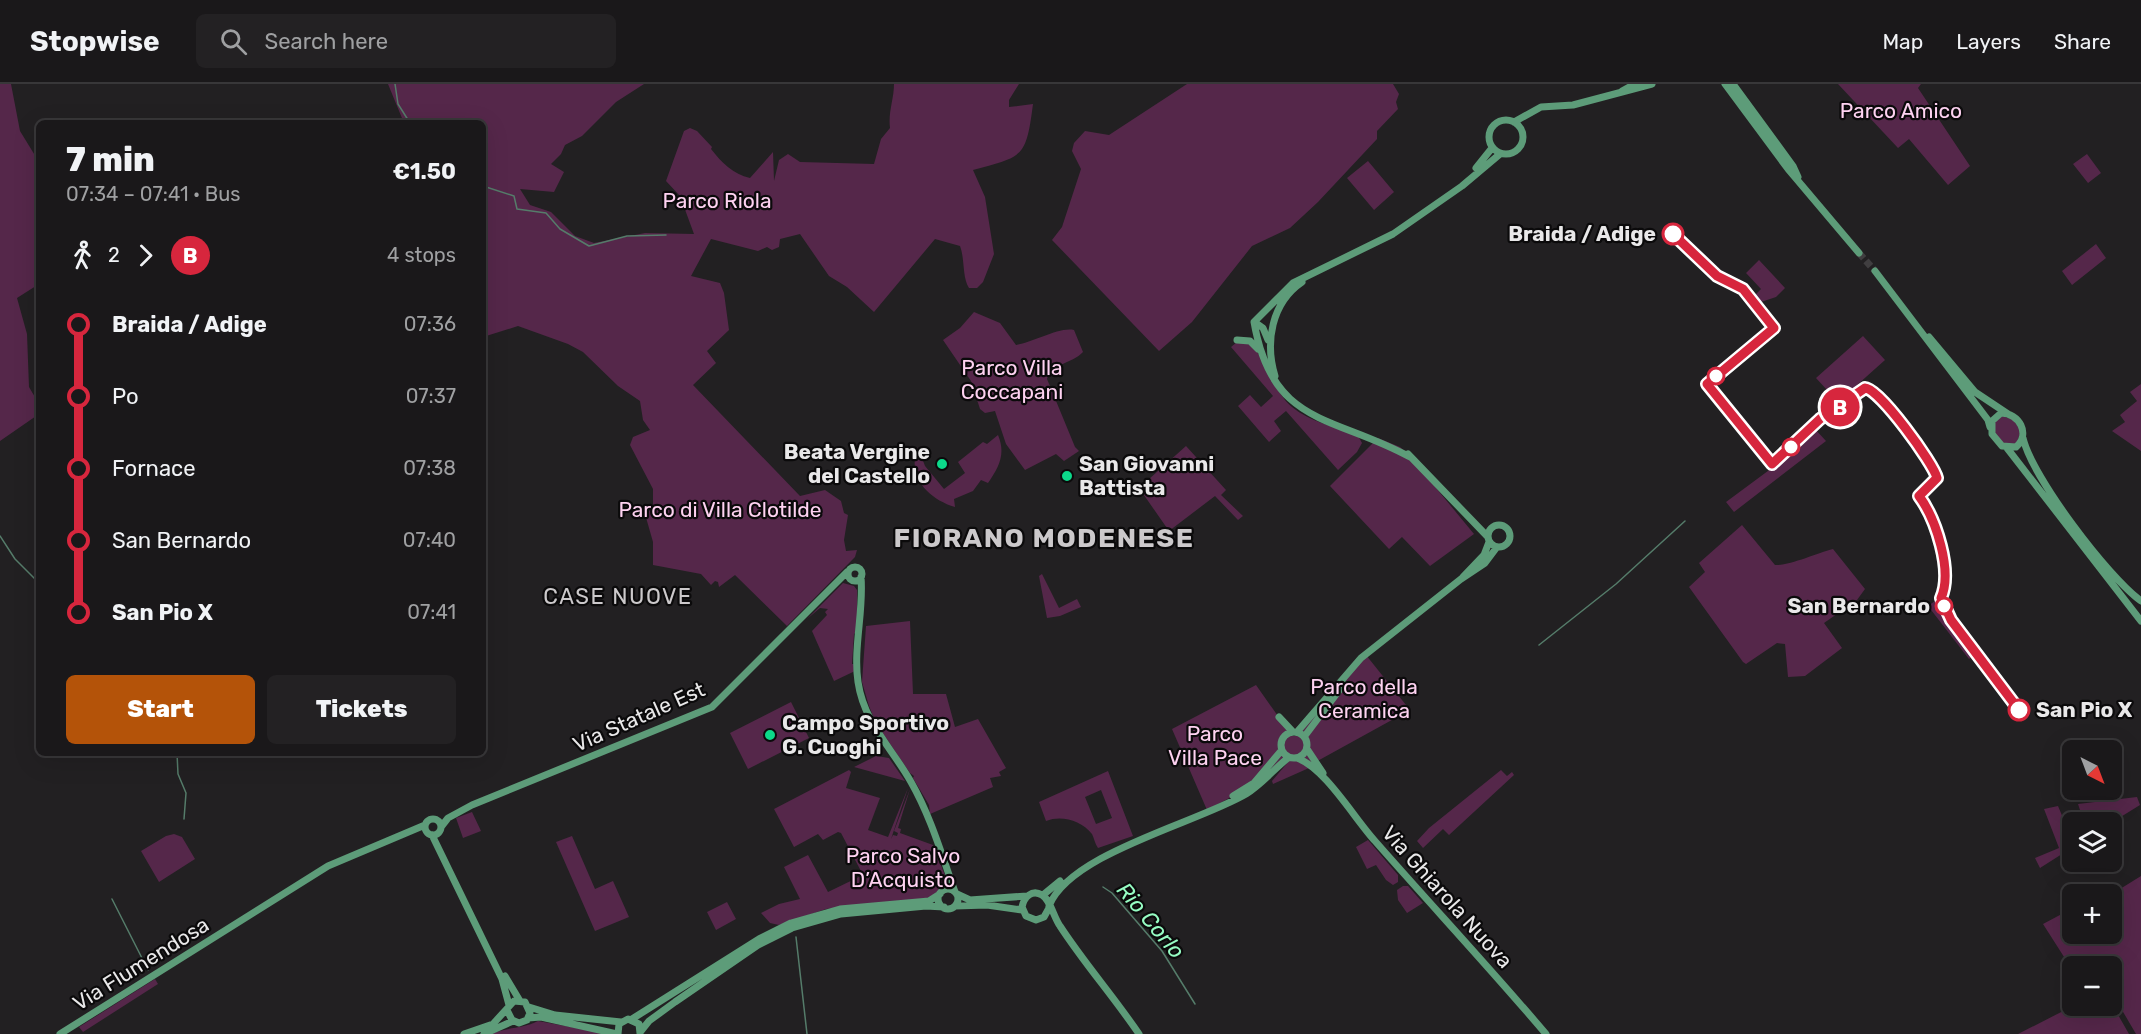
<!DOCTYPE html>
<meta charset="utf-8">
<style>
:root{--surface:#1a181a;--page:#232123;--text:#f1f3f6;--muted:#9fa0a2;--line:#383739;--accent:#b45309}
body{margin:0;font-family:Rubik,sans-serif;background:var(--page);color:var(--text);height:100vh;display:flex;flex-direction:column;font-size:22px;white-space:nowrap}
*{box-sizing:border-box;margin:0}
p{font-size:20px;color:var(--muted)}
.icon{flex:none;width:33px;height:33px;fill:none;stroke:currentColor;stroke-width:2;stroke-linecap:round;stroke-linejoin:round}
.map{position:relative;flex:1;overflow:hidden}
.side{position:absolute;left:36px;top:36px;width:450px;height:636px;display:flex;flex-direction:column;background:var(--surface);border-radius:9px;box-shadow:0 6px 24px #0002,0 0 0 2px var(--line)}
.side>*{flex:none}
.badge{padding:0 12px;border-radius:20px;font-size:21px;line-height:39px}
.needle{width:39px;rotate:138deg}
.fabs{position:absolute;left:2062px;top:656px;display:grid;gap:12px}
.fabs a{display:grid;place-items:center;width:60px;height:60px;border-radius:9px;background:var(--surface);box-shadow:0 6px 24px #0002,0 0 0 2px var(--line);font-size:30px}
.map>.badge{position:absolute;translate:-50% -50%;box-shadow:0 0 0 3px #fff}
.legs{display:flex;align-items:center;gap:9px;height:66px;padding:0 30px;font-size:20px}
.legs p{margin-inline-start:auto}
.head{display:flex;align-items:center;justify-content:space-between;height:102px;padding:0 30px}
h1{font-size:33px;font-weight:800;line-height:45px}
.cta{display:flex;gap:12px;margin-top:auto;padding:12px 30px}
.cta a{flex:1;height:69px;border-radius:9px;background:var(--accent);color:#fff;font-size:24px;font-weight:800;line-height:69px;text-align:center}
.cta a+a{background:var(--page);color:var(--text)}
ul{padding:0 30px;list-style:none}
li{display:flex;align-items:center;gap:21px;height:72px;font-size:22px}
li i{display:grid;place-items:center;width:9px;height:100%;margin:0 8px;background:currentColor}
li i::after{content:'';width:15px;height:15px;margin:-8px;border:4px solid;border-radius:50%;background:var(--surface)}
li p{margin-inline-start:auto}
li:first-child i{background:linear-gradient(#0000 50%,currentColor 0)}
li:last-child i{background:linear-gradient(currentColor 50%,#0000 0)}
header{display:flex;align-items:center;gap:36px;box-sizing:border-box;height:84px;padding:0 30px;background:var(--surface);border-bottom:2px solid var(--line)}
header strong{font-size:28px}
nav{display:flex;gap:33px;margin-inline-start:auto;font-size:21px}
.search{width:420px;height:54px;background:var(--page);display:flex;align-items:center;gap:15px;box-sizing:border-box;padding:0 21px;border-radius:9px;color:var(--muted);font-size:22px}
.map>svg:first-child{display:block}
.green{fill:#55274a;fill-rule:evenodd}
.lines{fill:none;stroke-linecap:round;stroke-linejoin:round}
.stream{stroke:#557c6a;stroke-width:1.5}
.secondary-tunnel{stroke:#403e40;stroke-width:7;stroke-dasharray:7 3.5;stroke-linecap:butt}
.secondary{stroke:#5d9c79;stroke-width:7}
.line-1-casing{stroke:#fff;stroke-width:14}
.line-1{stroke:#d7263d;stroke-width:9}
.stop-1-dot{fill:#fff;stroke:#d7263d;stroke-width:3}
.poi-dot{fill:#0cd98a;stroke:#0b0a0b;stroke-width:2}
.labels{text-anchor:middle;stroke-width:4.5;stroke-linejoin:round;paint-order:stroke}
.park-label{font-size:21px;fill:#fed2f1;stroke:#0b0a0b}
.stop-label{font-size:21px;font-weight:bold;fill:#e9e8e9;stroke:#0b0a0b;text-anchor:end}
.poi-label{font-size:21px;font-weight:bold;fill:#e9e8e9;stroke:#0b0a0b;text-anchor:start}
.street-label{font-size:21px;fill:#e9e8e9;stroke:#0b0a0b}
.neighbourhood-label{font-size:22px;letter-spacing:1.5px;fill:#ccc9cb;stroke:#0b0a0b}
.water-label{font-size:22px;font-style:italic;fill:#96fcc3;stroke:#0b0a0b}
.district-label{font-size:27px;font-weight:bold;letter-spacing:1.5px;fill:#ccc9cb;stroke:#0b0a0b}
</style>
<header>
<strong>Stopwise</strong>
<div class="search"><svg class="icon" aria-label="search" viewBox="0 0 24 24"><circle cx="10" cy="10" r="6"/><path d="M15 15l6 6"/></svg>Search here</div>
<nav><a>Map</a><a>Layers</a><a>Share</a></nav>
</header>
<div class="map">
<svg width="2141" height="950" viewBox="0 0 2141 950">
<rect width="100%" height="100%" fill="#222022"/>
<path class="green" d="M0 0H11L20 47 39 78V200L17 214 27 250 29 303 39 320V330L0 357Z
M388 0H644L616 18 582 52 565 61 561 70 551 80 564 88 554 108 520 105 530 121 551 128 575 152 594 159 645 149 694 150 680 112 666 97 684 47 690 44 697 47 712 63 711 65C722 79 733 90 750 94L773 68 774 97 779 76 788 70 800 78 874 80 881 55 890 44C888 28 894 15 894 0H1019L1009 16V23L1033 20C1026 75 1023 72 973 86L985 113 994 170 983 198 977 204H969C962 193 965 175 960 162L935 155 874 228 847 203 829 192 800 150 780 155 779 163 772 166 767 163 758 167 711 155 691 192 720 199 724 209 729 246 707 267 716 279 693 301 800 412 825 406 841 417 844 429 848 431 844 456 846 467 857 466 855 473 787 542 735 491 719 503 718 498 715 497 711 501 701 490 653 481V458L645 430 653 424V405L630 361 633 353 650 346 643 336 640 317 618 302 583 268 568 260 518 242 483 253V39H404Z
M1187 0H1393L1399 10 1396 18 1398 25 1377 47V55L1318 118 1290 144 1252 162 1192 238 1159 267 1052 156 1062 143 1081 85 1072 67 1074 59 1085 47 1109 51Z
M1838 0H1921L1918 4 1970 82 1948 101 1909 55 1898 64Z
M2087 70 2101 89 2088 99 2073 80Z
M1368 77 1394 108 1374 126 1347 94Z
M2096 160 2106 174 2072 201 2062 187Z
M1759 176 1785 204 1776 213 1761 218 1754 212 1761 205 1746 189Z
M974 228 1000 239 1016 261C1035 258 1058 243 1074 246L1083 268C1072 280 1052 279 1047 295L1075 363 1079 367 1064 377 1056 370 1025 386 1006 360 995 327 985 329 980 325 971 297 943 256 960 244Z
M1863 252 1885 276 1838 318 1816 294Z
M1237 258C1240 259 1247 258 1251 260 1260 265 1274 309 1292 323 1310 338 1335 343 1357 350L1362 359 1357 368 1338 386 1286 327 1274 337 1281 347 1269 358 1238 322 1250 311 1261 323 1273 312 1231 263Z
M2141 300V367L2112 347 2125 338 2120 331 2137 317 2130 308Z
M2002 332 2014 336 2021 348 2016 360H2003L1994 350V338Z
M1815 345 1826 357 1734 428 1726 418 1776 381Z
M998 351C1006 370 999 383 988 399L981 396 973 407 954 415 955 423C928 415 906 392 918 363L925 382 944 405 965 389 958 378 983 358 987 360Z
M1378 354 1400 363 1408 370 1474 450 1430 482 1402 453 1389 465 1330 402Z
M1186 362 1226 406 1221 411 1243 432 1238 436 1215 412 1169 447 1139 404Z
M1742 441 1775 481C1789 482 1817 469 1833 465L1865 505 1857 516 1824 539 1842 564 1805 592 1788 593 1785 560 1777 559 1746 580 1743 578 1689 503 1705 488 1699 479Z
M1042 490 1059 524 1077 515 1081 523 1060 532 1047 534 1039 492Z
M843 499 854 502 857 506V547L854 550 852 580H855V587L834 597 812 547 827 531 825 528 828 525 820 524 807 535Z
M1935 517 1974 571 1969 575 1928 522Z
M910 537 913 610H946L955 643 978 635 1006 684 999 688 1001 692 990 694 993 703 930 730 929 721 913 694 914 692 910 689 876 639 869 622 862 598 866 542Z
M1366 571 1410 626 1312 680 1299 670 1276 680 1257 699 1207 726 1172 645 1256 601 1292 652H1297Z
M791 618 809 654 748 685 730 649Z
M876 672 889 674 905 697 854 683Z
M1289 677H1300L1309 684 1273 700 1272 697Z
M849 686 851 688 846 704 880 714 868 746 888 753 908 704 891 755 893 751 897 752 898 749 894 747 910 705 898 744 901 745 900 749 933 761 946 794 937 809 928 814 826 825 779 841 770 839 761 829 779 820 800 815 784 783 808 771 828 808 863 791 841 749 838 748 823 756 818 750 794 763 774 725Z
M1501 686 1507 692 1512 688 1514 691 1449 751 1443 745 1423 764 1417 757 1429 744Z
M1108 687 1133 752 1098 764C1095 760 1094 754 1092 750 1081 736 1061 731 1046 737L1039 718ZM1101 706 1112 734 1096 740 1085 713Z
M2137 713 2140 721 2119 734 2115 742 2118 750 2112 753V738H2084L2078 720Z
M2058 722 2069 748 2073 746V763L2040 784 2035 774 2059 764 2044 725Z
M472 728 481 747 463 754 456 734Z
M174 750 182 753 195 775 159 798 141 767 166 752Z
M572 752 595 805 613 797 629 833 595 847 556 758Z
M1368 756 1398 791V798L1393 801 1386 796 1376 781 1367 785 1356 763Z
M2141 792V950H2136L2112 909V882H2073V887L2043 840 2073 824V849H2112V810Z
M1403 802H1408L1423 819 1407 829 1398 816 1397 806Z
M727 818 736 835 716 846 707 828Z
M155 895 158 900 83 948 79 943Z
M2075 921H2109L2117 929 2129 950H2018Z
M538 937 610 950H491C507 943 522 945 538 937Z"/>
<g class="lines">
<path class="stream" d="M395 0 398 20 410 39
M483 102 514 112 517 125 546 129 560 145 589 162 627 152 666 151
M0 452 15 475 39 499
M1539 561 1616 500 1685 437
M177 669 178 690 186 709 184 735
M1103 803 1112 809 1162 867 1195 920
M112 815 148 886
M796 853 807 950"/>
<path class="secondary-tunnel" d="M1859 169 1875 187"/>
<path class="secondary" d="M1725 0 1788 85 1859 169
M1733 0 1793 82 1798 93
M1622 7 1635 0
M1489 53a17 17 0 1 1 34 0a17 17 0 1 1-34 0Z
M1514 38 1541 23 1573 21 1652 0
M1476 84 1492 64
M1875 187 1988 336 1990 343
M1256 239 1263 244 1268 256
M1929 253 1975 308 2008 330
M1237 256 1250 257 1258 265
M1275 292C1265 259 1271 219 1302 198
M2001 329C2019 329 2031 350 2016 363L2002 362 1992 350V337Z
M2023 354C2032 393 2108 493 2141 517
M2007 364 2141 537
M1408 370 1487 452
M1410 373C1334 331 1272 343 1254 238L1293 199 1393 150 1462 102 1500 70
M1488 452a11 11 0 1 1 22 0a11 11 0 1 1-22 0Z
M848 490a7 7 0 1 1 14 0a7 7 0 1 1-14 0Z
M861 493C864 526 853 564 858 598 864 639 892 664 911 698 931 733 942 772 955 808
M1463 493 1484 471 1489 458
M1279 633 1293 648
M1281 661a13 13 0 1 1 26 0a13 13 0 1 1-26 0Z
M1297 648 1361 574 1461 495 1485 479 1497 463
M1304 653 1344 600
M1307 665 1323 689
M1297 674C1325 684 1354 734 1375 757 1432 822 1490 884 1546 950
M1233 712 1254 699 1281 667
M425 743a8 8 0 1 1 16 0a8 8 0 1 1-16 0Z
M441 743 448 734 472 721 712 623 847 488
M432 751 502 895 509 921
M938 815a10 10 0 1 1 20 0a10 10 0 1 1-20 0Z
M957 810 970 816 1027 812
M1043 811 1060 797
M955 822 987 821 1022 826
M1049 822C1070 769 1197 739 1246 710 1262 700 1274 685 1288 674
M1049 824 1044 833 1036 836 1026 832 1022 823C1024 813 1032 805 1042 811 1050 815 1054 834 1060 842 1084 879 1114 913 1139 950
M505 892 520 917
M529 923 555 931 621 938
M528 934 541 933 617 950
M632 935 759 855 791 839 840 825 929 817 940 810
M641 947 649 937 675 918 758 861 792 844 841 830 926 822 944 823
M60 950 328 782 425 741
M464 950 493 940 514 917 525 918 530 929 527 936 519 939 512 936 508 928
M484 950 513 937
M618 950 619 940 628 935 639 940 640 949"/>
</g>
<g class="lines">
<defs>
<path id="line-1" d="M1673 150 1717 192 1743 205 1774 244 1707 300 1772 380 1820 335 1865 304C1879 304 1934 380 1937 394L1919 412C1936 435 1953 487 1941 514L1951 536 2019 626"/>
</defs>
<use href="#line-1" class="line-1-casing"/>
<use href="#line-1" class="line-1"/>
</g>
<g class="stop-1-dot">
<circle cx="1673" cy="150" r="10"/>
<circle cx="1716" cy="292" r="8"/>
<circle cx="1791" cy="363" r="8"/>
<circle cx="1944" cy="522" r="8"/>
<circle cx="2019" cy="626" r="10"/>
</g>
<g class="poi-dot">
<circle cx="942" cy="380" r="6"/>
<circle cx="1067" cy="392" r="6"/>
<circle cx="770" cy="651" r="6"/>
</g>
<g class="labels">
<g class="park-label">
<text x="1901" y="34">Parco Amico</text>
<text x="717" y="124">Parco Riola</text>
<text x="1012" y="291">Parco Villa<tspan x="1012" dy="24">Coccapani</tspan></text>
<text x="720" y="433">Parco di Villa Clotilde</text>
<text x="1364" y="610">Parco della<tspan x="1364" dy="24">Ceramica</tspan></text>
<text x="1215" y="657">Parco<tspan x="1215" dy="24">Villa Pace</tspan></text>
<text x="903" y="779">Parco Salvo<tspan x="903" dy="24">D’Acquisto</tspan></text>
</g>
<g class="stop-label">
<text x="1656" y="157">Braida / Adige</text>
<text x="1930" y="529">San Bernardo</text>
<text x="2036" y="633" text-anchor="start">San Pio X</text>
</g>
<g class="poi-label">
<text x="930" y="375" text-anchor="end">Beata Vergine<tspan x="930" dy="24">del Castello</tspan></text>
<text x="1079" y="387">San Giovanni<tspan x="1079" dy="24">Battista</tspan></text>
<text x="782" y="646">Campo Sportivo<tspan x="782" dy="24">G. Cuoghi</tspan></text>
</g>
<g class="street-label">
<text transform="translate(639 633) rotate(-24)" y="7">Via Statale Est</text>
<text transform="translate(1447 813) rotate(48)" y="7">Via Ghiarola Nuova</text>
<text transform="translate(141 880) rotate(-32)" y="7">Via Flumendosa</text>
</g>
<g class="neighbourhood-label">
<text x="618" y="520">CASE NUOVE</text>
</g>
<g class="water-label">
<text transform="translate(1151 836) rotate(50)" y="8">Rio Corlo</text>
</g>
<g class="district-label">
<text x="1044" y="463">FIORANO MODENESE</text>
</g>
</g>
</svg>
<div class="fabs">
<a><svg class="needle" viewBox="-14 -14 28 28"><path d="M0-13l5 13h-10z" fill="#e53935"/><path d="M0 13l5-13h-10z" fill="#9fa0a2"/></svg></a>
<a><svg class="icon" aria-label="layers" viewBox="0 0 24 24"><path d="M12 4l9 5-9 5-9-5zM3 14l9 5 9-5"/></svg></a>
<a>+</a>
<a>−</a>
</div>
<b class="badge" style="left:1840px;top:323px;background:#d7263d;color:#fff">B</b>
<section class="side">
<div class="head"><div><h1>7 min</h1><p>07:34 – 07:41 · Bus</p></div><b>€1.50</b></div>
<div class="legs"><svg class="icon" aria-label="walk" viewBox="0 0 24 24"><circle cx="13" cy="4" r="2"/><path d="M13 8l-2 6 4 7M11 14l-3 7M7 12l3-4h3l4 4"/></svg>2<svg class="icon" aria-label="forward" viewBox="0 0 24 24"><path d="M9 5l7 7-7 7"/></svg><b class="badge" style="background:#d7263d;color:#fff">B</b><p>4 stops</p></div>
<ul>
<li><i style="color:#d7263d"></i><b>Braida / Adige</b><p>07:36</p></li>
<li><i style="color:#d7263d"></i><span>Po</span><p>07:37</p></li>
<li><i style="color:#d7263d"></i><span>Fornace</span><p>07:38</p></li>
<li><i style="color:#d7263d"></i><span>San Bernardo</span><p>07:40</p></li>
<li><i style="color:#d7263d"></i><b>San Pio X</b><p>07:41</p></li>
</ul>
<div class="cta"><a>Start</a><a>Tickets</a></div>
</section>
</div>
